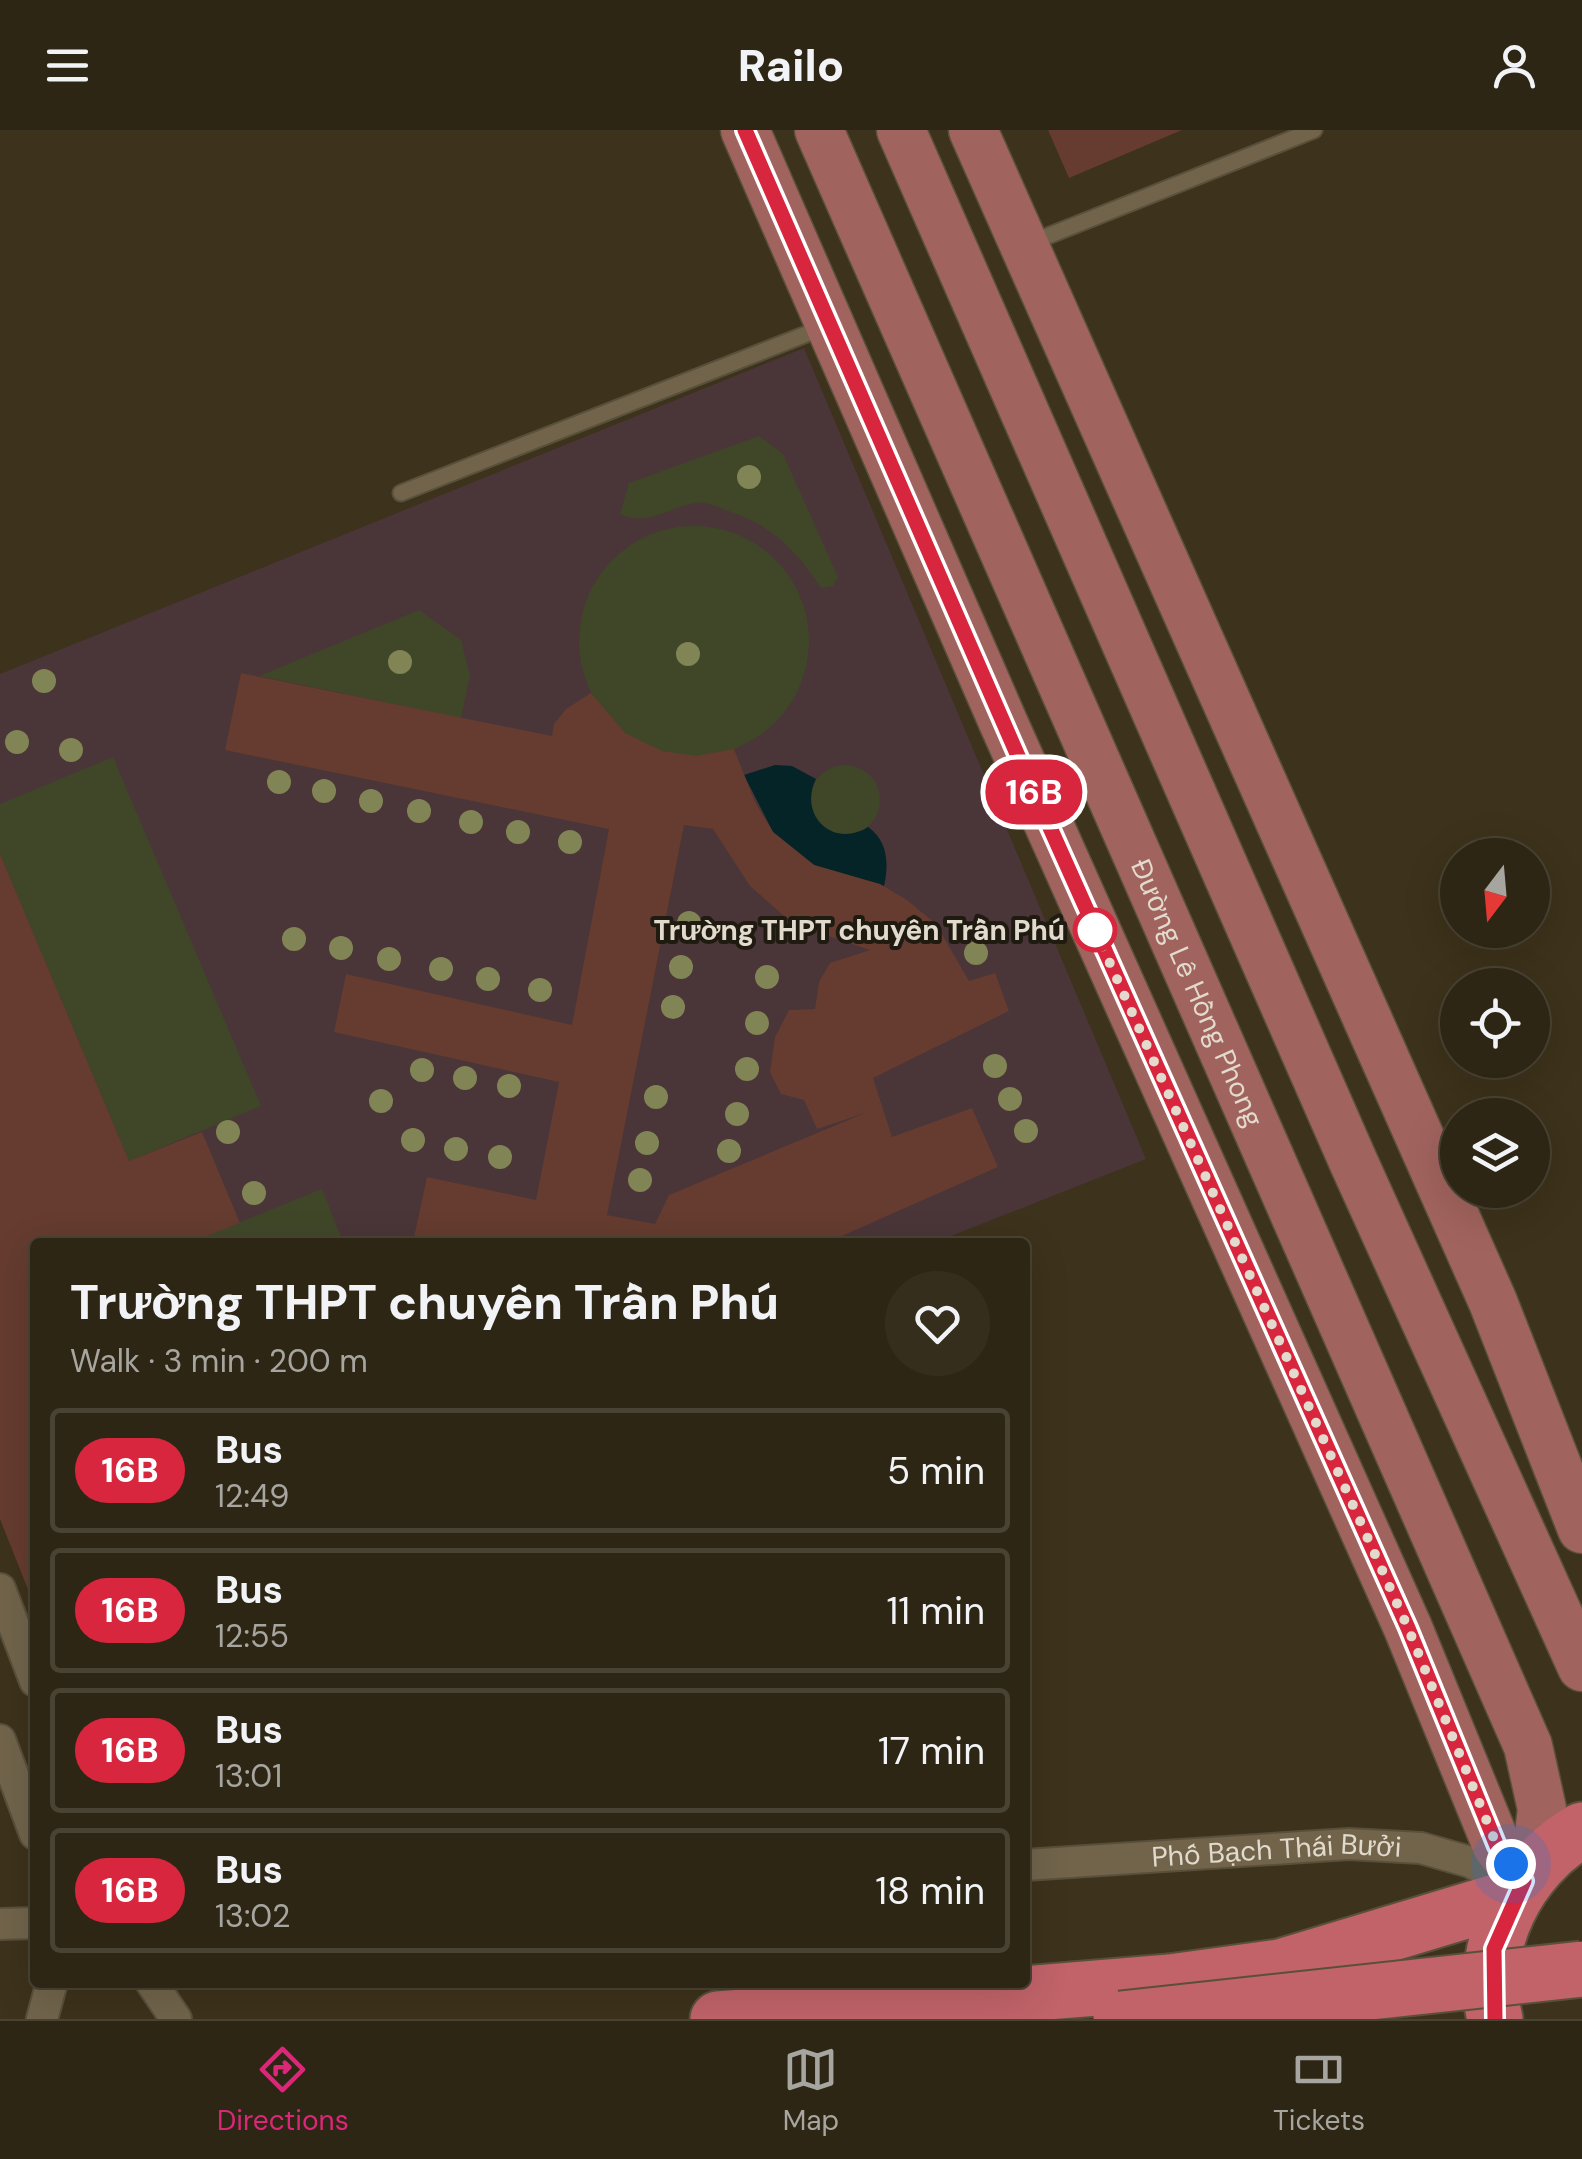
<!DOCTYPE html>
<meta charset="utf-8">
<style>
:root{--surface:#2e2614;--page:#362e1d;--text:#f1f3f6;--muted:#a7a5a0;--line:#494334;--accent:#db2777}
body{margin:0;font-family:"DM Sans",sans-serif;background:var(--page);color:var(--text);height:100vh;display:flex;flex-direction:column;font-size:38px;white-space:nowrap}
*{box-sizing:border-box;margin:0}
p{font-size:32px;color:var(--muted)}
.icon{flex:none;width:55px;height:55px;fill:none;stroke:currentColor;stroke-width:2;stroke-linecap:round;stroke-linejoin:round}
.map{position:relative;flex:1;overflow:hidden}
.sheet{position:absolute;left:30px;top:1108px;width:1000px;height:750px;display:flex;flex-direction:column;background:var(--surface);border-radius:10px;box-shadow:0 10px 40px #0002,0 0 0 2px var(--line)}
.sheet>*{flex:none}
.badge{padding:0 20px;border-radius:32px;font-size:35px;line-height:65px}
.needle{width:65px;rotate:196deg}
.fabs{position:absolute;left:1440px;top:708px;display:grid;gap:20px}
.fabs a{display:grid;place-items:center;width:110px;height:110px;border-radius:50%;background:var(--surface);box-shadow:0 10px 40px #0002,0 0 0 2px var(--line);font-size:50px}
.you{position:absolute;width:50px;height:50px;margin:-25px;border:8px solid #fff;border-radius:50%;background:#1a73e8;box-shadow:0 0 0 15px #1a73e833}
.map>.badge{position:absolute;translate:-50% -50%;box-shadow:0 0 0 5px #fff}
.round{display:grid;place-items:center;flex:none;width:105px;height:105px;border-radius:52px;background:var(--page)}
.summary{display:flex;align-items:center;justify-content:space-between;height:170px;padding:0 40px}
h1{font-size:48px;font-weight:800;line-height:75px}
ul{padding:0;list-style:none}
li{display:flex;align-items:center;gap:30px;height:125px;margin:0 20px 15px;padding:0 20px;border:5px solid var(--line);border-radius:10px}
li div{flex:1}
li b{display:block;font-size:38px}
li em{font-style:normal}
li .badge{min-width:110px;font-weight:700;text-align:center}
header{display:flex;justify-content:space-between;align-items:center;height:130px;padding:0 40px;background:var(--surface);font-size:45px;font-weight:800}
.tabs{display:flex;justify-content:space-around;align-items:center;height:140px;border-top:2px solid var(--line);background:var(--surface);font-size:28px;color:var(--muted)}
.tabs a{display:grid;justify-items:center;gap:5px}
.tabs .current{color:var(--accent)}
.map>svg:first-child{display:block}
.education{fill:#4a3538}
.green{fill:#404729}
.water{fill:#042427}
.building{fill:#653c2f;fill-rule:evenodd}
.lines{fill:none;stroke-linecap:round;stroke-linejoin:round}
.lane-casing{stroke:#59503c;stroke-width:19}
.street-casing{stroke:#59503c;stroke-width:34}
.primary-casing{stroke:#59503c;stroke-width:51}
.highway-casing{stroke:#59503c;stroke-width:59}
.lane{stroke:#71644b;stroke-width:15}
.street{stroke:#71644b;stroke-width:30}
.primary{stroke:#a1635d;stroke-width:48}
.highway{stroke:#c16369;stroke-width:55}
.highway-bridge-casing{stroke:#59503c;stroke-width:59;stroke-linecap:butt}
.highway-bridge{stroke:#c16369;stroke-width:55}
.tree{fill:#818555}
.line-casing{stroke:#fff;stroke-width:22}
.line{stroke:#d7263d;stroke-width:15}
.walk{stroke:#e2dbcd;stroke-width:10;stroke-dasharray:0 18}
.stop-dot{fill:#fff;stroke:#d7263d;stroke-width:5}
.labels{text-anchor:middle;stroke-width:8;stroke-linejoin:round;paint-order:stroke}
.stop-label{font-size:28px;font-weight:bold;fill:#e2dbcd;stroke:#201b11;text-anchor:end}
.street-label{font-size:28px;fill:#e2dbcd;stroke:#201b11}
</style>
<header><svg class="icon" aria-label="menu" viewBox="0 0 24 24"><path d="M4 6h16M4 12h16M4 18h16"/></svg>Railo<svg class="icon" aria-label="person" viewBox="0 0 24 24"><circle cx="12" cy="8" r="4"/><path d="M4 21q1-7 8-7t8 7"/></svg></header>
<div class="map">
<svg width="1582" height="1889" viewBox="0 0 1582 1889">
<rect width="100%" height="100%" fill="#3d321b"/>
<path class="education" d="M804 218 1146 1029 936 1112H35L0 1043V544Z"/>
<path class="green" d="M759 306 783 324 838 447 833 456 821 458C795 419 771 394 725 380 715 376 705 371 695 373 667 378 647 397 620 384L629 353Z
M579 511a115 115 0 1 1 230 0a115 115 0 1 1-230 0Z
M419 480 461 510 470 545 461 588 259 546Z
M113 627 261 976 129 1031 0 724V674Z
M810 670a35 35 0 1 1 70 0a35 35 0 1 1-70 0Z
M322 1059 343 1112H191Z"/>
<path class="water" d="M775 635 792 636 816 649C798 685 833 719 868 697 888 711 889 734 884 756L814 735 773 702 744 645Z"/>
<path class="building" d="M1048 0H1182L1069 48Z
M241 543 552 606 554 594 566 579 591 563 625 603 662 621 696 626 734 619 755 672 773 702 814 735 880 754 907 770 936 794 969 851 995 843 1009 881 873 948 892 1007 972 978 998 1037 828 1112H413L427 1047 536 1070 559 952 334 902 346 844 572 895 609 699 225 620ZM684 695 713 699 750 756 793 794 870 820 830 833 819 852 815 879 789 880 775 907 770 942 781 964 804 970 817 999 865 983 669 1065 655 1094 607 1085Z
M0 724 129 1031 202 1002 240 1093 191 1112H35V1477L0 1389Z"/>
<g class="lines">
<defs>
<path id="lane" d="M1030 113 1314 0
M401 363 827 196"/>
<g id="street">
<path d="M0 1459 35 1551"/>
<path d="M0 1610 35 1704"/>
<path id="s1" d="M1025 1735 1349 1714 1421 1718 1470 1732 1519 1758"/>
<path d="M0 1794 35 1793"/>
<path d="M151 1852 176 1889"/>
<path d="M42 1889 52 1852"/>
</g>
<g id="primary">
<path d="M745 0 1003 592 1408 1498 1497 1716 1524 1751"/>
<path id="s2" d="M819 0 1528 1616 1542 1679 1535 1737"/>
<path d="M901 0 1353 1031 1582 1537"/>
<path d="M973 0 1493 1172 1582 1399"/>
</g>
<path id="highway" d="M718 1889 1170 1852 1280 1837 1515 1766
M1495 1889C1477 1817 1519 1735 1582 1700"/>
</defs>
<use href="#lane" class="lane-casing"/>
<use href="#street" class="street-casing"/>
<use href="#primary" class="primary-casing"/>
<use href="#highway" class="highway-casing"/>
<use href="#lane" class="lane"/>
<use href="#street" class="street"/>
<use href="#primary" class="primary"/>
<use href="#highway" class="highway"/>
<defs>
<path id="highway-bridge" d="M1121 1889 1582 1839"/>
</defs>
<use href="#highway-bridge" class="highway-bridge-casing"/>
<use href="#highway-bridge" class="highway-bridge"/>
</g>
<g class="tree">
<circle cx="749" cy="347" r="12"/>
<circle cx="688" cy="524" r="12"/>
<circle cx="400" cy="532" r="12"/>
<circle cx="44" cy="551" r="12"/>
<circle cx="17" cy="612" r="12"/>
<circle cx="71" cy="620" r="12"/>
<circle cx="279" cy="652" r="12"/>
<circle cx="324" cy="661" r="12"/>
<circle cx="371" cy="671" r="12"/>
<circle cx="419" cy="681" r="12"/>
<circle cx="471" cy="692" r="12"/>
<circle cx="518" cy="702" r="12"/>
<circle cx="570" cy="712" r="12"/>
<circle cx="689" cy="793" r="12"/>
<circle cx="294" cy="809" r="12"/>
<circle cx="341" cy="818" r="12"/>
<circle cx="976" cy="823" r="12"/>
<circle cx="389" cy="829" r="12"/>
<circle cx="681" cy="837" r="12"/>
<circle cx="441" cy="839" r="12"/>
<circle cx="767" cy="847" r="12"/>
<circle cx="488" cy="849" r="12"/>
<circle cx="540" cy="860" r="12"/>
<circle cx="673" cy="877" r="12"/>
<circle cx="757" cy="893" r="12"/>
<circle cx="995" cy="936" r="12"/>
<circle cx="747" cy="939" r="12"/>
<circle cx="422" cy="940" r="12"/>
<circle cx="465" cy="948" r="12"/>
<circle cx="509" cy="956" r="12"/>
<circle cx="656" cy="967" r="12"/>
<circle cx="1010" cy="969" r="12"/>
<circle cx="381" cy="971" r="12"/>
<circle cx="737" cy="984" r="12"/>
<circle cx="1026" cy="1001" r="12"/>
<circle cx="228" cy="1002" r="12"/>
<circle cx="413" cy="1010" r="12"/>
<circle cx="647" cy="1013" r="12"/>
<circle cx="456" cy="1019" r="12"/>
<circle cx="729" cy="1021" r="12"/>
<circle cx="500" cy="1027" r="12"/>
<circle cx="640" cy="1050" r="12"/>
<circle cx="254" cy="1063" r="12"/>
</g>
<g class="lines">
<defs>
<path id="line" d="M745 0 1018 626 1408 1498 1497 1716 1524 1751 1494 1819 1495 1889"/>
</defs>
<use href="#line" class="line-casing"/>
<use href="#line" class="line"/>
<path class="walk" d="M1095 800 1408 1498 1497 1716 1511 1734"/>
</g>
<circle class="stop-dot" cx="1095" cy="800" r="20"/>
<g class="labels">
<g class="stop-label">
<text x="1065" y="810">Trường THPT chuyên Trần Phú</text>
</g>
<g class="street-label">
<text dy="10" stroke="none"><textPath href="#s2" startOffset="942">Đường Lê Hồng Phong</textPath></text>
<text dy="10" stroke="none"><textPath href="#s1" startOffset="252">Phố Bạch Thái Bưởi</textPath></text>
</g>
</g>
</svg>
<div class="fabs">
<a><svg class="needle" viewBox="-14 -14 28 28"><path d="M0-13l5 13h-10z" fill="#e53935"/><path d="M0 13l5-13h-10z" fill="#a7a5a0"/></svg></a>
<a><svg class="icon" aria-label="locate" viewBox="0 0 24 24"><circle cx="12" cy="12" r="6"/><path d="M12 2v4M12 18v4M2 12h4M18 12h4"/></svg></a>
<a><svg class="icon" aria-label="layers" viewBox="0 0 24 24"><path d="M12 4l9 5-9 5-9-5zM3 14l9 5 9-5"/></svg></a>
</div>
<div class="you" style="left:1511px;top:1734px"></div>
<b class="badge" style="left:1034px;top:662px;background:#d7263d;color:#fff">16B</b>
<section class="sheet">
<div class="summary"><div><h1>Trường THPT chuyên Trần Phú</h1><p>Walk · 3 min · 200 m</p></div><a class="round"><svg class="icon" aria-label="heart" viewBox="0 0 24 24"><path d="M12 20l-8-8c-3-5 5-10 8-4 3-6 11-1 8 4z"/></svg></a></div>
<ul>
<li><span class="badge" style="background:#d7263d;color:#fff">16B</span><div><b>Bus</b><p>12:49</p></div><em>5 min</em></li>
<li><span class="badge" style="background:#d7263d;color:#fff">16B</span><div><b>Bus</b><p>12:55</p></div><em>11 min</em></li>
<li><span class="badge" style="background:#d7263d;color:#fff">16B</span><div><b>Bus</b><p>13:01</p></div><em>17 min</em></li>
<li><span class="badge" style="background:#d7263d;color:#fff">16B</span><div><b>Bus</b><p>13:02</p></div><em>18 min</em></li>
</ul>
</section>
</div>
<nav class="tabs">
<a class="current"><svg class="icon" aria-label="directions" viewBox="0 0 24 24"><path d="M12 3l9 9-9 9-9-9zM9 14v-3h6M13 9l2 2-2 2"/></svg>Directions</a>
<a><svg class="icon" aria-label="map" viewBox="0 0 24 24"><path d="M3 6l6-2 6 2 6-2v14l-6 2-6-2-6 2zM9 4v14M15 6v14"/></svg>Map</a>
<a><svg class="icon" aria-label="tickets" viewBox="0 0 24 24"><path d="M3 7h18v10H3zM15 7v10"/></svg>Tickets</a>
</nav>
